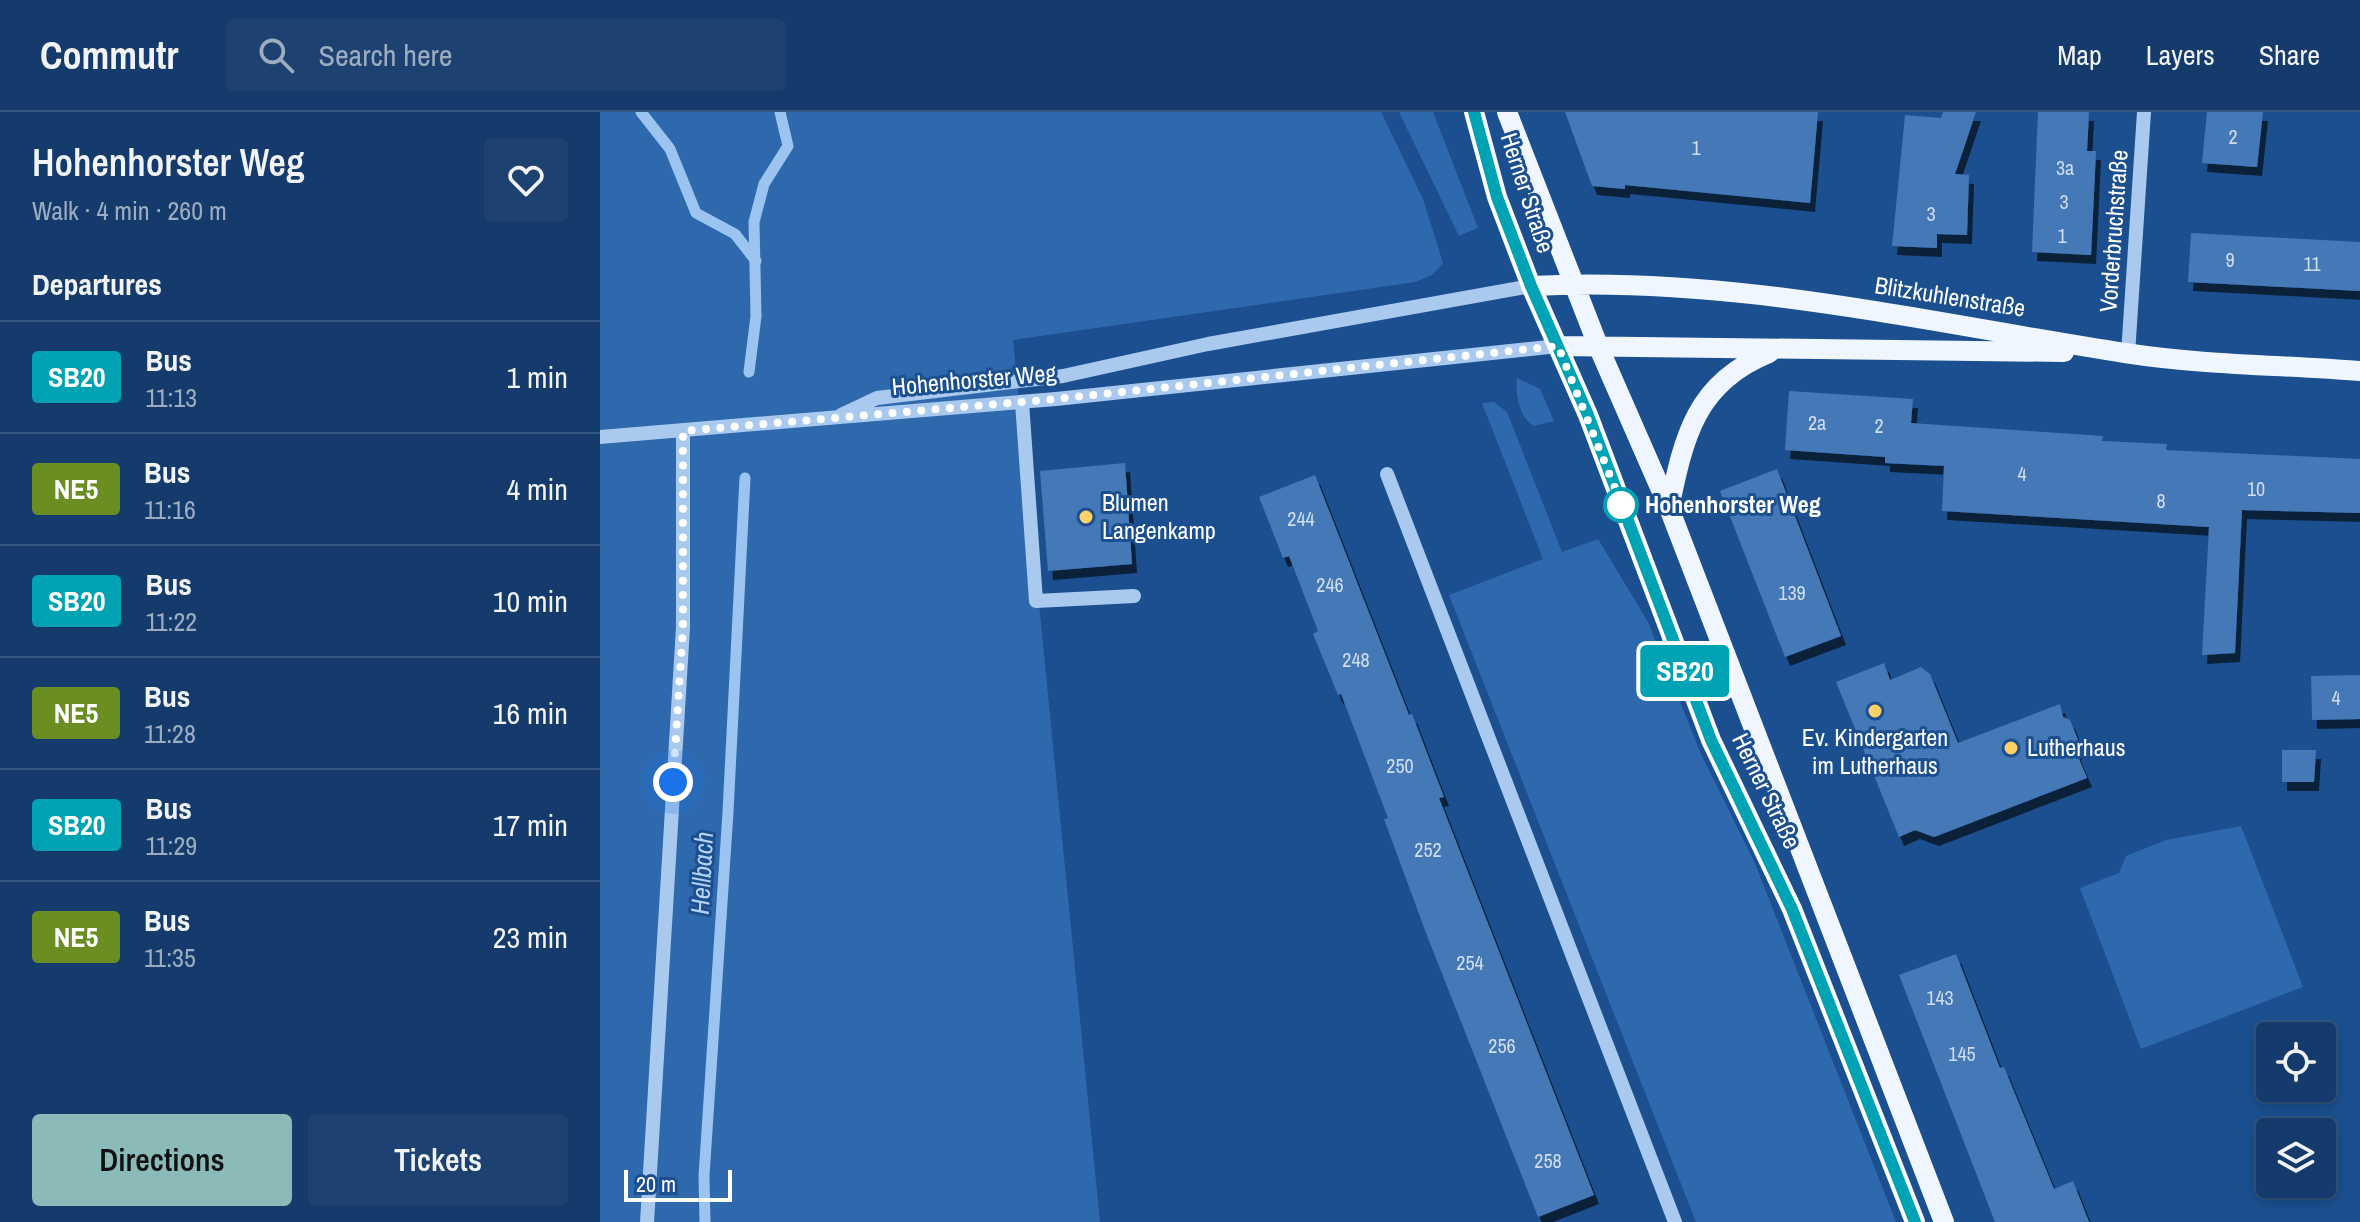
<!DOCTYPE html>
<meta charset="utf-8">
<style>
:root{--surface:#143b6b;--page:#1d4271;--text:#f1f3f6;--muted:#9dadc1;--line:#33557e;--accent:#8bbbb9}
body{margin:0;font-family:"Archivo Narrow",sans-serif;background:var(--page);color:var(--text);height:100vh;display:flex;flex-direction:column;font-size:30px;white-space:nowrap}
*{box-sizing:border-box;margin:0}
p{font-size:26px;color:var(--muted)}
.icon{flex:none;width:44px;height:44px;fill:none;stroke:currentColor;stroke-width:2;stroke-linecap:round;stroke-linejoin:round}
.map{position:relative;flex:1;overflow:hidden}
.panel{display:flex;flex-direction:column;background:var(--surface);width:600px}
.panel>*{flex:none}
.badge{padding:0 16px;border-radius:6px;font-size:28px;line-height:52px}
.tools{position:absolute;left:1656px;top:910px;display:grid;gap:16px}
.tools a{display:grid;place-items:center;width:80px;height:80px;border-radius:8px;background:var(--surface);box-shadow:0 4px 12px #0003,0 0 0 2px var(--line);font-size:40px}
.scale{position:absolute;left:24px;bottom:20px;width:108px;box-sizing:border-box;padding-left:8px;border:4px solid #fff;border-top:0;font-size:22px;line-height:28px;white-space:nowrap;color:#fff;-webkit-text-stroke:6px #1b4f8f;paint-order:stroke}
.you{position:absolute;width:40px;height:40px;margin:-20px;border:6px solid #fff;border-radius:50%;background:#1a73e8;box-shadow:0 0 0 12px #1a73e833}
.map>.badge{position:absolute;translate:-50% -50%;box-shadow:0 0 0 4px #fff}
h2{padding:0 32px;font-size:30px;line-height:72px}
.round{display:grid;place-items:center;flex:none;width:84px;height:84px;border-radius:8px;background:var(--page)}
.headline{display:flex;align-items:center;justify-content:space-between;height:136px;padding:0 32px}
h1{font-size:38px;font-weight:600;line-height:60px}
.primary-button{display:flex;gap:16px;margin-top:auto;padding:16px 32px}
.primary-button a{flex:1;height:92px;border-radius:8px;background:var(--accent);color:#111;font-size:32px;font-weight:600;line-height:92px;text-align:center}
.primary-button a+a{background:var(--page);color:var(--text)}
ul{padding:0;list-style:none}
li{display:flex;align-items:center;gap:24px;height:112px;padding:0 32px;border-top:2px solid var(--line)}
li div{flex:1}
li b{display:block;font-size:30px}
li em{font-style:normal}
li .badge{min-width:88px;font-weight:700;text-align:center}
header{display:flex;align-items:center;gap:48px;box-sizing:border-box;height:112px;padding:0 40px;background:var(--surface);border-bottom:2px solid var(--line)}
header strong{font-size:38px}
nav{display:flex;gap:44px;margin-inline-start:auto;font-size:28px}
.search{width:560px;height:72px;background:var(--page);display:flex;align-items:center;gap:20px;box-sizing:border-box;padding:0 28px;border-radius:8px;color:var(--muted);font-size:30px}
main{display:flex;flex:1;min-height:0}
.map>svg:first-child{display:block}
.green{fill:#2e69ad}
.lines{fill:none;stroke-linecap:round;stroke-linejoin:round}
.stream{stroke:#9cc4f0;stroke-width:11}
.building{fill:#4478b7;filter:url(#shadow)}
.minor{stroke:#a9c9ee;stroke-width:14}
.major{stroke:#f0f6ff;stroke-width:20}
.line-casing{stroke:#fff;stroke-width:18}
.line{stroke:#00a3b4;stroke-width:12}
.walk{stroke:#fff;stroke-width:8;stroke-dasharray:0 14.4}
.stop-dot{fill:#fff;stroke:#00a3b4;stroke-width:4}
.poi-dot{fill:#ffd166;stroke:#1b4f8f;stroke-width:3}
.labels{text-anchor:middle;stroke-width:6;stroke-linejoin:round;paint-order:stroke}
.number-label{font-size:20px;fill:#d0dded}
.street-label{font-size:24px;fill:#fff;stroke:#1b4f8f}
.poi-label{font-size:24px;fill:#fff;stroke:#1b4f8f;text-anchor:start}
.stop-label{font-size:24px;font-weight:bold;fill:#fff;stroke:#1b4f8f;text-anchor:start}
.water-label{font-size:26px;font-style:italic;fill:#b5d3f5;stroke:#1b4f8f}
</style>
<header>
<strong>Commutr</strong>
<div class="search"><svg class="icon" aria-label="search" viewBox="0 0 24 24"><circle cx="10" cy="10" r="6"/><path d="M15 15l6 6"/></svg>Search here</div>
<nav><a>Map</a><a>Layers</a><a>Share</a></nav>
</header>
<main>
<section class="panel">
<div class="headline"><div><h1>Hohenhorster Weg</h1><p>Walk · 4 min · 260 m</p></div><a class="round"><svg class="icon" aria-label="heart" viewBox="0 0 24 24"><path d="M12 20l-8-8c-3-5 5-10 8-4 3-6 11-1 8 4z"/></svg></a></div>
<h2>Departures</h2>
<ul>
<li><span class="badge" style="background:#00a3b4;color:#fff">SB20</span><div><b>Bus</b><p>11:13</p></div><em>1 min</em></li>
<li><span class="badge" style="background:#6b8e23;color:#fff">NE5</span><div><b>Bus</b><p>11:16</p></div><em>4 min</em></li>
<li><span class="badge" style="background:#00a3b4;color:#fff">SB20</span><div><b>Bus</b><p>11:22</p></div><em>10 min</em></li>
<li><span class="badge" style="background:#6b8e23;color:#fff">NE5</span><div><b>Bus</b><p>11:28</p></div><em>16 min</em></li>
<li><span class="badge" style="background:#00a3b4;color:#fff">SB20</span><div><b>Bus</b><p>11:29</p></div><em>17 min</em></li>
<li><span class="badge" style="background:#6b8e23;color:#fff">NE5</span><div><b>Bus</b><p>11:35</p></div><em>23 min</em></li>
</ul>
<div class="primary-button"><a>Directions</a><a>Tickets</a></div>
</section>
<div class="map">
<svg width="1760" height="1110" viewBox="0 0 1760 1110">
<defs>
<filter id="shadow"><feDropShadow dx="5" dy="9" stdDeviation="0" flood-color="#0009"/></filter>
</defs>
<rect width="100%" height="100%" fill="#1b4f8f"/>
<path class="green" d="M0 0H781L823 87 843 151 832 163 815 170 413 228 500 1110H0Z
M799 0H833L878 116 859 124Z
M917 266 940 277 954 309 934 314C919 306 915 281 917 266Z
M894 290 907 300 962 440 998 427 1048 510 1101 642 1154 749 1296 1110H1096L849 483 943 447 882 291Z
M1641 714 1703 875 1541 937 1480 776 1519 761 1526 744 1566 728Z"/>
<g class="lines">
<path class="stream" d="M41 0 70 37 96 101 135 122 156 149
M149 260 156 204 154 110 164 72 188 34 180 0
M105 1110 104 1064 128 700 145 366"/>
</g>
<path class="building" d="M965 0H1218L1210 91 1025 73V77L992 74Z
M1343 0H1376L1355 62 1369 63 1367 123 1337 122V136L1292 134 1305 3 1341 6Z
M1438 0H1489L1487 39H1496L1491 143 1432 140Z
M1607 0H1663L1657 55 1602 51Z
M1591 121 1760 130V179L1588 170Z
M1189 279 1313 287 1311 311 1503 324 1502 329 1567 332 1566 338 1760 347V401L1642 398 1635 541 1602 543 1609 415 1342 399 1344 354 1285 351V345L1185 338Z
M525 351 532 452 448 459 440 359Z
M1177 357 1241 524 1185 545 1120 379Z
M715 363 809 603 812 602 844 685 839 686 994 1083 938 1105 826 821 784 707 788 706 741 582 738 583 713 522 718 519 689 444 683 446 659 385Z
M1284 551 1290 568 1321 555 1330 562 1358 631 1460 592 1463 605 1470 608 1480 633 1476 640 1487 666 1334 725 1315 718 1299 725 1236 570Z
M1760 563V607L1712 608 1711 564Z
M1682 638H1716L1714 670H1682Z
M1356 842 1400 956 1404 955 1454 1077 1473 1069 1489 1110H1395L1299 863Z"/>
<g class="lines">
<path class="minor" d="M1528 242 1544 0
M422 290 436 489 534 484
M241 303 277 286 463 264 608 232 931 174
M0 325 456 287 958 234
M787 362 1075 1110
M47 1110 83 515V319"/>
<path class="major" d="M874 0 897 85 931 174 988 303 1111 628 1192 797 1315 1110
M907 0 999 236 1069 396 1344 1110
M931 174C1131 163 1329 211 1525 241 1602 253 1682 253 1760 259
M958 234 1464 240
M1069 396C1084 325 1095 271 1169 241"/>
</g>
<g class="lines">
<defs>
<path id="line" d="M874 0 897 85 931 174 988 303 1111 628 1192 797 1315 1110"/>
</defs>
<use href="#line" class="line-casing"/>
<use href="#line" class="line"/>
<path class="walk" d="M73 670 83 515V319L456 287 958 234 1023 396 1021 393"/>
</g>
<circle class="stop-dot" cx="1021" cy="393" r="16"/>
<g class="poi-dot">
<circle cx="486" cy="405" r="8"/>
<circle cx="1275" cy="599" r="8"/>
<circle cx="1411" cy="636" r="8"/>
</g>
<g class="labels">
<g class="number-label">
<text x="1633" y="32">2</text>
<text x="1096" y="43">1</text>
<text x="1465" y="63">3a</text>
<text x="1464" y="97">3</text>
<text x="1331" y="109">3</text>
<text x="1462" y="131">1</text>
<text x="1630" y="155">9</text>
<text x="1712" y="159">11</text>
<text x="1217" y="318">2a</text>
<text x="1279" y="321">2</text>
<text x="1422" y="369">4</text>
<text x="1656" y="384">10</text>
<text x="1561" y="396">8</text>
<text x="701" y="414">244</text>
<text x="730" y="480">246</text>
<text x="1192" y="488">139</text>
<text x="756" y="555">248</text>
<text x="1736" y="593">4</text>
<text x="800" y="661">250</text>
<text x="828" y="745">252</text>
<text x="870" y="858">254</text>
<text x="1340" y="893">143</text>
<text x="902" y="941">256</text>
<text x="1362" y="949">145</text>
<text x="948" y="1056">258</text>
</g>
<g class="street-label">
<text transform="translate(927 81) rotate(72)" y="8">Herner Straße</text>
<text transform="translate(1514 119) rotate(-86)" y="8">Vorderbruchstraße</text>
<text transform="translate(1350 185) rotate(9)" y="8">Blitzkuhlenstraße</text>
<text transform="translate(374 268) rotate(-5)" y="8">Hohenhorster Weg</text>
<text transform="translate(1166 679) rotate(64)" y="8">Herner Straße</text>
</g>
<g class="poi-label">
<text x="502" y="399">Blumen<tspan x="502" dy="28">Langenkamp</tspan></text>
<text x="1275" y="634" text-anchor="middle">Ev. Kindergarten<tspan x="1275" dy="28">im Lutherhaus</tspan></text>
<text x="1427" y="644">Lutherhaus</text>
</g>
<g class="stop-label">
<text x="1045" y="401">Hohenhorster Weg</text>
</g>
<g class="water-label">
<text transform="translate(102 761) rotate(-87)" y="9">Hellbach</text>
</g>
</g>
</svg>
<div class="tools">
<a><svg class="icon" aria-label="locate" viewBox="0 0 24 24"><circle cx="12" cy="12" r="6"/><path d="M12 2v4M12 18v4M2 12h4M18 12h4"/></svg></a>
<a><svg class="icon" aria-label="layers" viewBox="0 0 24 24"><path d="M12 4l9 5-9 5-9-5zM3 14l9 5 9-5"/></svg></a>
</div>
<div class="scale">20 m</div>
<div class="you" style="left:73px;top:670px"></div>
<b class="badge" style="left:1085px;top:559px;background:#00a3b4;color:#fff">SB20</b>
</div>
</main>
